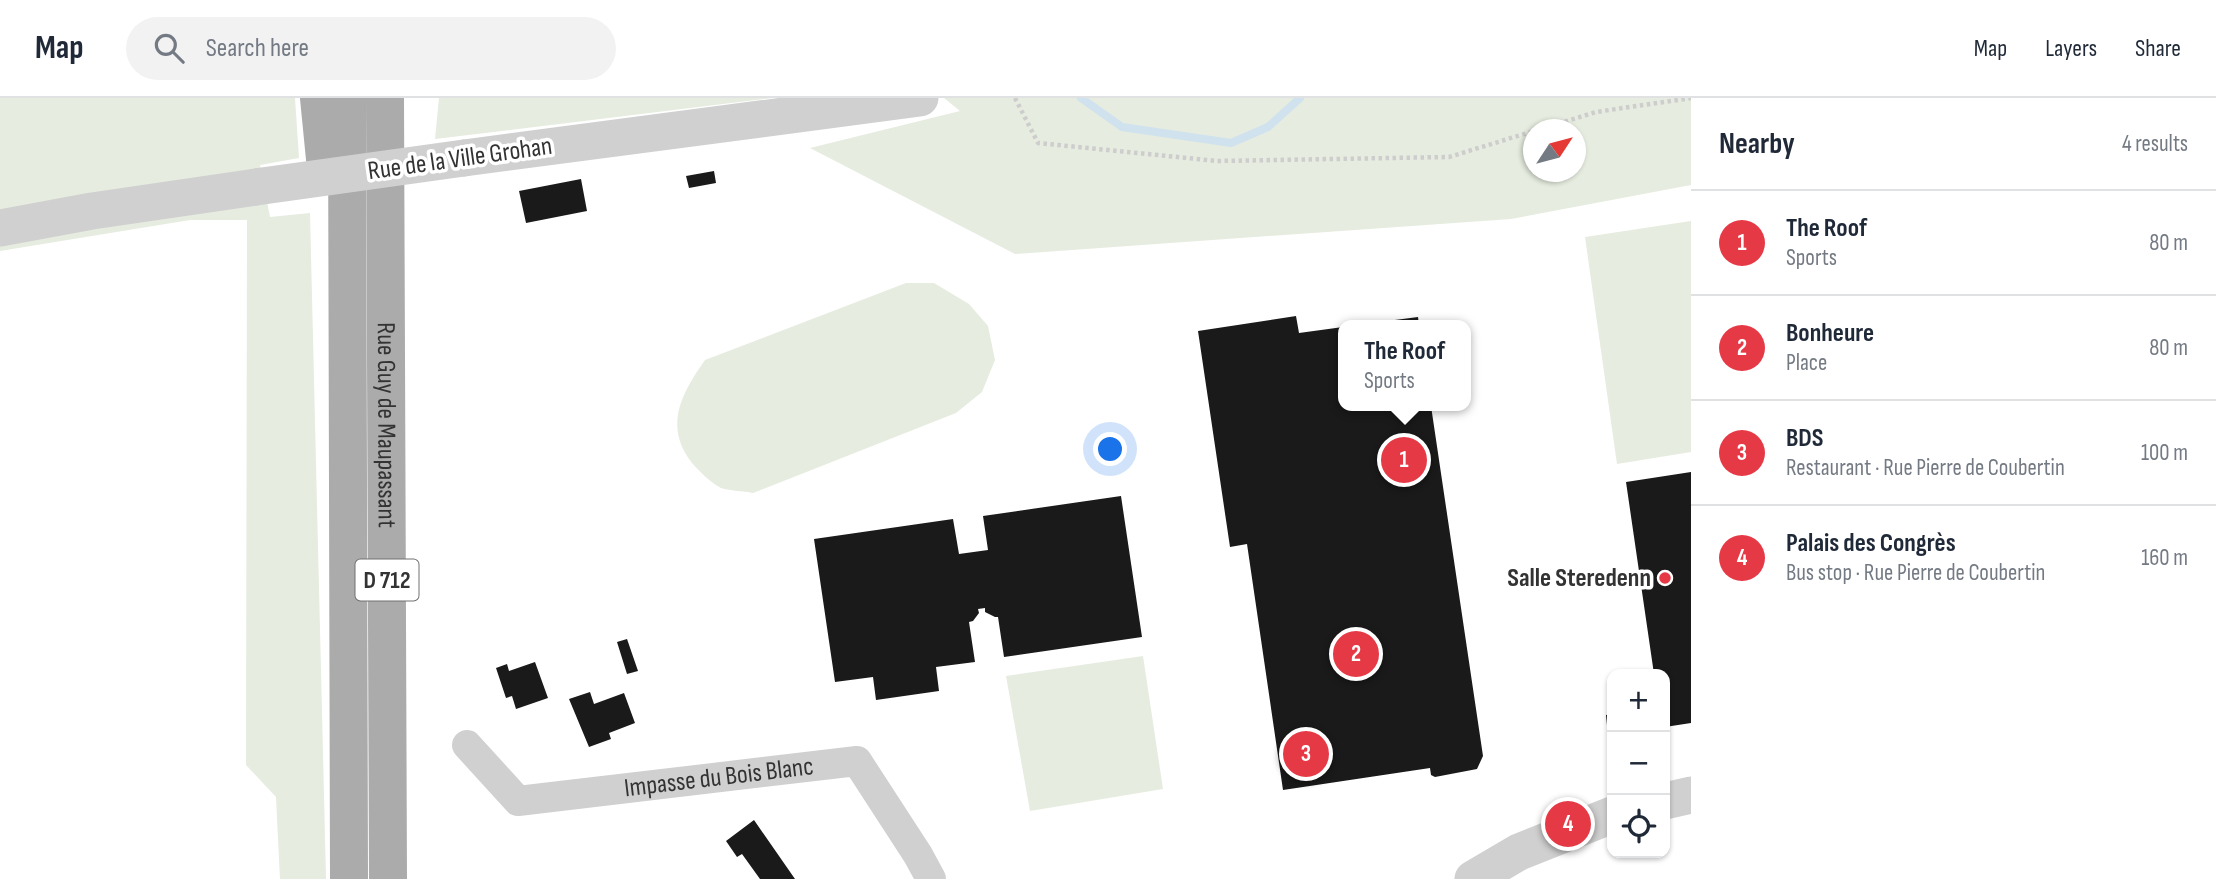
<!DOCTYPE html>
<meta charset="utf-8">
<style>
body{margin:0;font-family:"Sofia Sans Condensed",sans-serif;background:#f2f2f3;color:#1f2937}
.controls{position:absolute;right:21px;bottom:21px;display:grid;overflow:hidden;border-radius:14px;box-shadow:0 2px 5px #0004}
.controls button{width:63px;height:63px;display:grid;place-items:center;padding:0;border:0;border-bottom:2px solid #e0e1e3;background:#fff;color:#1f2937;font:35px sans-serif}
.compass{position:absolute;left:1523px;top:21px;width:63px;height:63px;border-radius:50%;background:#fff;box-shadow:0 2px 5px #0004;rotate:54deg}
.you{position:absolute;left:1111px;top:352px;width:24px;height:24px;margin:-18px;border:5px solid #fff;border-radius:50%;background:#1a73e8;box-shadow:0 0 0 10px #1a73e833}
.badge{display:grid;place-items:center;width:46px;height:46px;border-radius:50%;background:#e63946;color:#fff;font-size:23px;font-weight:700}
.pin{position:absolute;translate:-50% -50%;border:4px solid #fff;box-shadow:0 2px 7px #0006}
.popup{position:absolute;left:1338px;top:222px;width:133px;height:91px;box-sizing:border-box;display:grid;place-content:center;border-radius:14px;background:#fff;filter:drop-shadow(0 2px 5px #0005);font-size:23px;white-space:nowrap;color:#747a83}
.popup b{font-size:26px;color:#1f2937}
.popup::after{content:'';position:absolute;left:50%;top:100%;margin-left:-14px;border:14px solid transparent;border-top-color:#fff}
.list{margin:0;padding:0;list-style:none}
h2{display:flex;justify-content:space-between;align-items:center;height:91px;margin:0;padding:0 28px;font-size:30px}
h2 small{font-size:23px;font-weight:400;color:#747a83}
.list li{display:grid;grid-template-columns:46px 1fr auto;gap:21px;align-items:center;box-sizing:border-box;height:105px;padding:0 28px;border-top:2px solid #e0e1e3}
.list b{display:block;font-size:26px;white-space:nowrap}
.list p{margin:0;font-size:23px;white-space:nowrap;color:#747a83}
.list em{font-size:23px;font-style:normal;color:#747a83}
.icon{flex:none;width:38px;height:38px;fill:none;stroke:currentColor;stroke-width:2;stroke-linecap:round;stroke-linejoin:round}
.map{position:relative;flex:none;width:1691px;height:781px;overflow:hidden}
header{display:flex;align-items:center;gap:42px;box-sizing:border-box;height:98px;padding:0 35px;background:#fff;border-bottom:2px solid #e0e1e3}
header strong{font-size:33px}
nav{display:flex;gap:38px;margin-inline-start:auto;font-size:24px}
.search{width:490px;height:63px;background:#f2f2f3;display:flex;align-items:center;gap:18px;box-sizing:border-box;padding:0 24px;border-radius:38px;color:#747a83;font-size:26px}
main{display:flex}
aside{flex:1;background:#fff}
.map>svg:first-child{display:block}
.green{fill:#e6ecdf;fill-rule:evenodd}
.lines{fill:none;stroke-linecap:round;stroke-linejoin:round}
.stream{stroke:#cfe2ee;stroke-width:8}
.building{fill:#1a1a1a}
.path{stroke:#cdcdcd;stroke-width:4.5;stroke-dasharray:3.5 3.5;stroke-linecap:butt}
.minor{stroke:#d0d0d0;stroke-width:30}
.tertiary{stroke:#d0d0d0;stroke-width:37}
.primary{stroke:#ababab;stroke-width:38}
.tertiary-bridge{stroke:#d0d0d0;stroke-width:37}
.poi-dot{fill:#e63946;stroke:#fff;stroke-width:2.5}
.labels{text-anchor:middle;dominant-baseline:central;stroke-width:7;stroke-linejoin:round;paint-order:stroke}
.shield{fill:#fff;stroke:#707070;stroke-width:2}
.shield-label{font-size:24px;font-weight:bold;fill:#333}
.street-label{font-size:26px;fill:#333;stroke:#fff}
.poi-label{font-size:26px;font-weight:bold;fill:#333;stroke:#fff;text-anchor:end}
</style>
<header>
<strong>Map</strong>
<div class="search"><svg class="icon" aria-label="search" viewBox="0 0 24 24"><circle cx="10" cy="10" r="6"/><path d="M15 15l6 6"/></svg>Search here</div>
<nav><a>Map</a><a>Layers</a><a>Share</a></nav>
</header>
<main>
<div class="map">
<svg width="1691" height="781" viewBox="0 0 1691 781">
<rect width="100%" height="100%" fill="#fff"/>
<g class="green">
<path d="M0,0H295L299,60L260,67L270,119L310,115L326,781H280L276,699L246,667L247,122H190L0,153Z"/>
<path d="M439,0H773L435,41Z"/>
<path d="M944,0H1691V87L1511,121L1015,156L810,50L960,13ZM1534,32H1576V74H1534Z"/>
<path d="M1691,123V354L1617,366L1585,139Z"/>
<path d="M906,185H934L969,206L988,228L995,262L982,294L956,315L753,395C743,393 730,393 721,390C711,385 699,373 692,365C663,328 682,295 705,262Z"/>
<path d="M1143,558L1163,691L1030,713L1006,578Z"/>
</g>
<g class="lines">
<path class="stream" d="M1081,0L1122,29L1231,45L1268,29L1300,0"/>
</g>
<g class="building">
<path d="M714,73L716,85L689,90L686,78Z"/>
<path d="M581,81L587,113L526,125L519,93Z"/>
<path d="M1296,218L1299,235L1343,229V308H1431L1483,658L1477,671L1435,679L1431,677L1430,670L1283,692L1247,446L1230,449L1198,233Z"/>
<path d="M1418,219L1419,227H1364V226Z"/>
<path d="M1691,374V625L1665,629V576H1654L1626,384Z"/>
<path d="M1121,398L1142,539L1004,559L998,519H995L985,514V510L978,511L979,515L973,523L969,524L975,564L936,569L939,593L876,602L873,579L835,584L814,441L953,421L959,456L988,452L983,418Z"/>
<path d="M627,541L638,573L627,576L617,544Z"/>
<path d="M535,564L548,600L516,611L512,598L506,600L496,570L507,566L509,573Z"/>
<path d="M590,594L594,606L624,595L635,625L609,635L611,641L589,649L569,601Z"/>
<path d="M1612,616V636L1608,637L1606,617Z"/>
<path d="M754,722L795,781H760L742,756L737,759L726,743Z"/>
</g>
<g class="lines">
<g class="path">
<path d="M1015,0L1038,45L1217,63L1449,59L1534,33"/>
<path d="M1538,32L1596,14L1691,0"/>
</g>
<path class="minor" id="s1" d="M467,647L518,703L857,663L918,757L931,781"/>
<g class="tertiary">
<path d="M464,60L920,0"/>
<path d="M0,130L92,113L256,89"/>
<path d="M1665,703L1691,697"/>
<path d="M1473,781L1519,754L1612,717"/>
</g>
<g class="primary">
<path d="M319,0L325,61"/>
<path d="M347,0L349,781"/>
<path id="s2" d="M385,0L388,781"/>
</g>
<path class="tertiary-bridge" d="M256,89L464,60"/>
</g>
<circle class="poi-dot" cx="1665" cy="480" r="7"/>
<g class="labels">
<rect class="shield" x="355.5" y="461.5" width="63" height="41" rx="5"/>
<g class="shield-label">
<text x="387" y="482">D 712</text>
</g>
<g class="street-label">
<text transform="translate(460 61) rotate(-8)">Rue de la Ville Grohan</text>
<text stroke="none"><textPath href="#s2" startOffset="327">Rue Guy de Maupassant</textPath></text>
<text stroke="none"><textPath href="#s1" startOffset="278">Impasse du Bois Blanc</textPath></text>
</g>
<g class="poi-label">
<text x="1651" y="480">Salle Steredenn</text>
</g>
</g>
</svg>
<div class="controls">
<button>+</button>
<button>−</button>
<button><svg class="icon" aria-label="locate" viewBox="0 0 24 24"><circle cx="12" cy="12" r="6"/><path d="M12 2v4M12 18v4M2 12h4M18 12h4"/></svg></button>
</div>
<svg class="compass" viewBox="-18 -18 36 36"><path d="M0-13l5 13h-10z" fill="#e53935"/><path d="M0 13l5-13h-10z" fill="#747a83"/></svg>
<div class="you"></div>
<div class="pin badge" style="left:1404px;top:362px">1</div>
<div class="popup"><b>The Roof</b>Sports</div>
<div class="pin badge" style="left:1356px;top:556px">2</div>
<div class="pin badge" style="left:1306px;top:656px">3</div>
<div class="pin badge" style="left:1568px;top:726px">4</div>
</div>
<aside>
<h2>Nearby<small>4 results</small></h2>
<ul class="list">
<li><span class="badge">1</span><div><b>The Roof</b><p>Sports</p></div><em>80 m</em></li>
<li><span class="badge">2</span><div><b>Bonheure</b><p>Place</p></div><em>80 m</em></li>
<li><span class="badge">3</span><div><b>BDS</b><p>Restaurant · Rue Pierre de Coubertin</p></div><em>100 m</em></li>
<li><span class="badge">4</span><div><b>Palais des Congrès</b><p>Bus stop · Rue Pierre de Coubertin</p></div><em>160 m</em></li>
</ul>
</aside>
</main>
